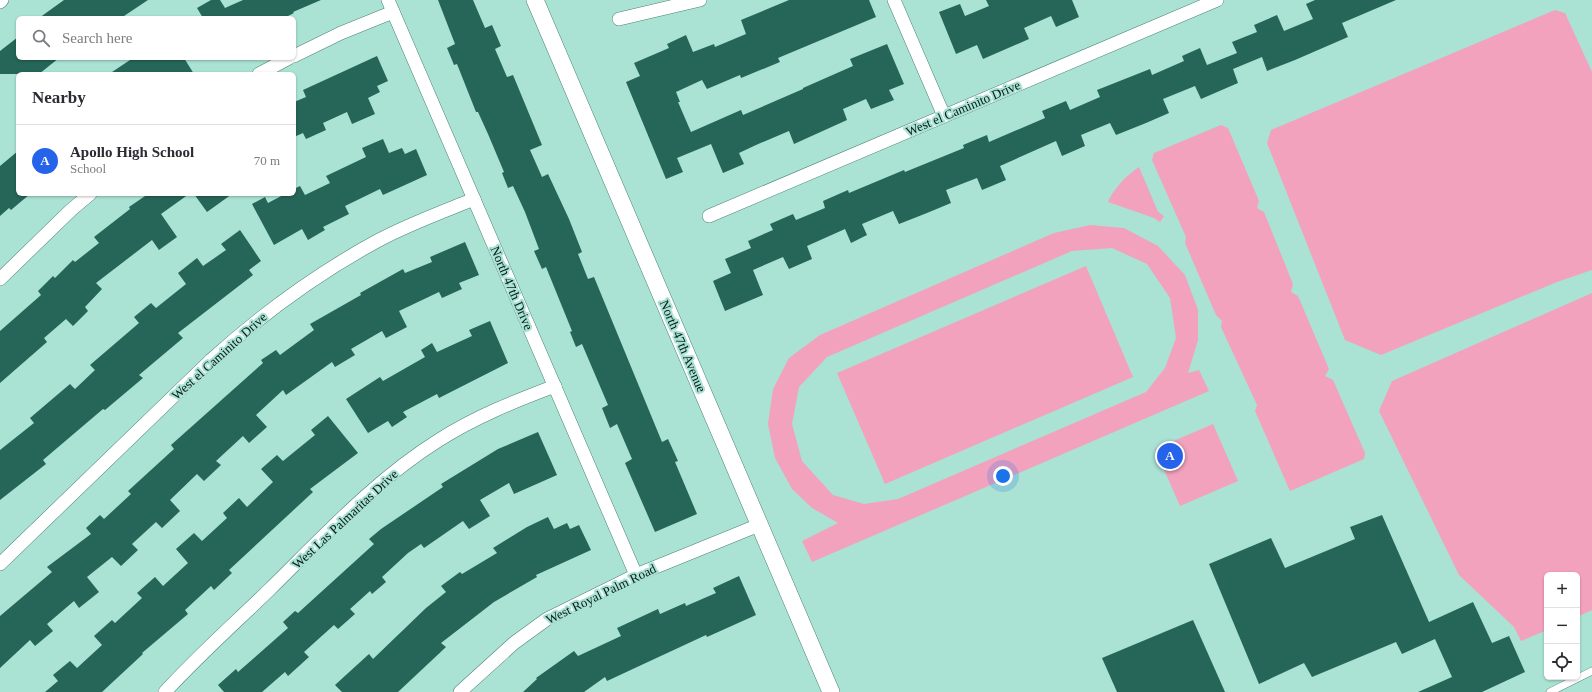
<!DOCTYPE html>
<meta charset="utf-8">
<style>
body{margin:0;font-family:Georgia,serif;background:#f2f2f3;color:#2b2b33}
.controls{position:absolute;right:12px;bottom:12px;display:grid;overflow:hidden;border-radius:6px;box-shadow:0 1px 3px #0004}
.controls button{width:36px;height:36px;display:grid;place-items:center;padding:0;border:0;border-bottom:1px solid #e1e1e2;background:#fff;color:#2b2b33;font:20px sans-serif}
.you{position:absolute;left:1003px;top:476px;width:14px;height:14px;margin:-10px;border:3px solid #fff;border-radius:50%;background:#1a73e8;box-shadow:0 0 0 6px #1a73e833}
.badge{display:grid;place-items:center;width:26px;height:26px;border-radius:50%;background:#2563eb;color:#fff;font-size:13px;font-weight:700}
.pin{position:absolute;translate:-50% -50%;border:2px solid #fff;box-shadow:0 1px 4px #0006}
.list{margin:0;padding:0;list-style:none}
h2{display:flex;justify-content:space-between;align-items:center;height:52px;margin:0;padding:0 16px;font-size:17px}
h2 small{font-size:13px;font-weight:400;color:#7c7c81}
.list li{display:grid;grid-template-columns:26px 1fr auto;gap:12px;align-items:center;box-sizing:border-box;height:72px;padding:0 16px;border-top:1px solid #e1e1e2}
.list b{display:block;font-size:15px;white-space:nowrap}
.list p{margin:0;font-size:13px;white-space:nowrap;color:#7c7c81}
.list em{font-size:13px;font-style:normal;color:#7c7c81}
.icon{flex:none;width:22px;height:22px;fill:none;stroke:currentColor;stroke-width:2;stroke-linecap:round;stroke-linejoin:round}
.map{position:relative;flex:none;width:1592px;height:692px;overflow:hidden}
.search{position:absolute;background:#fff;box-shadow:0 1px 3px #0004;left:16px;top:16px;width:280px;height:44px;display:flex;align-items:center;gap:10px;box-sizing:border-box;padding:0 14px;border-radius:6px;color:#7c7c81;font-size:15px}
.panel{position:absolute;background:#fff;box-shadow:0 1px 3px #0004;left:16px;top:72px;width:280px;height:124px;border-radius:6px}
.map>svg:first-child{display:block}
.green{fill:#f3a2be;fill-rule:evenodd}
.building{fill:#256658}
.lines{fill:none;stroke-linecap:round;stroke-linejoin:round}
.service-casing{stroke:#4d8376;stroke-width:8}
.minor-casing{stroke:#4d8376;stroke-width:14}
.tertiary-casing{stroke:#4d8376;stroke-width:18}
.service{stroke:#fff;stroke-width:7}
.minor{stroke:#fff;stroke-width:13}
.tertiary{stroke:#fff;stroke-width:17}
.labels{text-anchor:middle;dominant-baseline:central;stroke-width:4;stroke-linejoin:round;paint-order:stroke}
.street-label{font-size:13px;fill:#051b16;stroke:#aae2d3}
</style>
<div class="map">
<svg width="1592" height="692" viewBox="0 0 1592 692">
<rect width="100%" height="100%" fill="#aae2d3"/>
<g class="green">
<path d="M1555,10L1565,13L1592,72V270L1557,282L1381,355L1345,340L1267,143L1271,130Z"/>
<path d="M1221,125L1228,128L1259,201L1257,208L1264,212L1293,284L1291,292L1298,296L1329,369L1325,376L1333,380L1365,453L1364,459L1290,491L1255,411L1257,405L1221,327L1222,321L1216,315L1185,243L1186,237L1152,160L1154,153Z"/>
<path d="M1139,167L1158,212L1164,216L1160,222L1154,218L1108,202C1114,188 1126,176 1139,167Z"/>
<path d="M1090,225L1124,228L1158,246L1185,275L1198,310V340L1188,373L1199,370L1209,391L812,562L802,541L838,523L812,508L792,489L775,458L768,424L773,389L789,358L820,335L1054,233ZM1112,248L1147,264L1170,298L1176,338L1165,368L1146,392L898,499L864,504L833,495L802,461L792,424L799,387L827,357L1072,251Z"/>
<path d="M1086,266L1133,377L885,484L837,373Z"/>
<path d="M1592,293V610L1577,617V575H1547V630L1521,641L1514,627L1459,575L1379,411L1392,381Z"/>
<path d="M1213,424L1238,481L1180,506L1155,449Z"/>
</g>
<g class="building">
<path d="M64,0H148L121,18H39Z"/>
<path d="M211,0H220L225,8L243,0H321L293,12L294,13L284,18H203L197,8Z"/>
<path d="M438,0H473L485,28L492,25L501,46L495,49L507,77L513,75L542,145L530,150L542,177L548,174L569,219L582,252L578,254L588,279L594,277L662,442L668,439L678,461L675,462L697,514L655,532L625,463L632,459L617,424L610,428L602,408L608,405L582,344L576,347L570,332L572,331L546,267L542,269L534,251L539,249L525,212L513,186L508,188L502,173L504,172L488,134L478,112H476L457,64L454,65L447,48L455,44Z"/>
<path d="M789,0H869L876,17L778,58L780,62L741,78L740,75L707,89L702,80L676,92L680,102H678L691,132L741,110L743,115L803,89V88L853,66L850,59L887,44L904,84L889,90L894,100L871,109L866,99L843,109L847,120L794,144L789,131L756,145L739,153L744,164L723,173L711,144L677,158L683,172L666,179L626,82L640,76L634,63L669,48L667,44L686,35L693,52L714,44L715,47L746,34L741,20Z"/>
<path d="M986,0H1072L1079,17L1056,27L1051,16L1024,28L1029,39L983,59L977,45L956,54L939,12L960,4L965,16L989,6Z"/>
<path d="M1315,0H1396L1342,23L1348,37L1295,60L1267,71L1262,57L1233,69L1238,83L1201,99L1195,86L1163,99L1169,113L1146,123L1116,135L1110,123L1081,135L1085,146L1062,156L1056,141L1000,166L1006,180L982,190L977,178L946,190L951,203L927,213L899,224L893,211L862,224L867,235L851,243L845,229L807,246L812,259L789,269L783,257L753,270L763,295L725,311L713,281L731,273L725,259L751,248L748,241L773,230L770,224L793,214L796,220L825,208L823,201L848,190L849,193L904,170L905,172L964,148L963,145L987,135L989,142L1045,118L1042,111L1066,101L1070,110L1100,97L1097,90L1150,69L1152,75L1184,61L1182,56L1200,48L1207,65L1237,53L1232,42L1257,32L1254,25L1277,15L1284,31L1313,19L1306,4Z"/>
<path d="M18,37V58H59L39,74H0V51Z"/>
<path d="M377,56L388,81L377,86L380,92L368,98L375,114L352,124L347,112L323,123L326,130L306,139L303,133L294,137V102L306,97L303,90Z"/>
<path d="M133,58H184L194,74H109Z"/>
<path d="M383,139L389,153L402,148L405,154L416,149L427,175L383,195L380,189L345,206L349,214L323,227L325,230L308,240L302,229L274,245L252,204L265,197L268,203L285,194H294V189L300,186L305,195L330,183L326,176L366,157L362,148Z"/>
<path d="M18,151V194H30L11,210L9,208L0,216V166Z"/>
<path d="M148,194H189L161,214L177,237L159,250L152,240L96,283L102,289L85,307L88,311L73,326L66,319L44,338L47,342L0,383V331L41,295L38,291L53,276L55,278L73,260L75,262L99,243L94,237L130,209L129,207Z"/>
<path d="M194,194H232L207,212Z"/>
<path d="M240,230L261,261L249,270L253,275L178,333L183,338L139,375L143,378L105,410L103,409L43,460L46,464L0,500V450L34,423L30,418L70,384L75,389L95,370L90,365L139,323L134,317L151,303L156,308L186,284L178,273L197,258L203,266L226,250L221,244Z"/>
<path d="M465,242L479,275L459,283L462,289L442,298L439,292L399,311L407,327L386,338L382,331L351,349L355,355L335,367L332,362L286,395L283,390L256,415L267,427L249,443L243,436L216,461L221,465L204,481L197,474L170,500L180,511L162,528L156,522L132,544L138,550L121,566L112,557L87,577L99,592L79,608L74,601L47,624L53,631L35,646L30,640L0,668V616L52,572L47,567L91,534L86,528L100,515L104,519L131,494L128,491L174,449L171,445L263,363L261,360L276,350L280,355L314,330L310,324L361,295L360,293L403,269L405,273L432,262L430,257Z"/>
<path d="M490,321L508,363L439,398L437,394L403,412L407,417L392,427L388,421L368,433L346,399L380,377L383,381L425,357L421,350L432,343L437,352L472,336L469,330Z"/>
<path d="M328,416L358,453L310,489L313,492L229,570L232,573L214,590L211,586L185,610L188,614L142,653L143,654L102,692H45L58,681L53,675L70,661L77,668L102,645L94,636L112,620L115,623L142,598L137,593L155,577L163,586L188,563L176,549L194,533L202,541L227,518L223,513L239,498L247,507L273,482L261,469L277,455L283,461L315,435L311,430Z"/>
<path d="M538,432L557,475L514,494L509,483L480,500L490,516L469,529L463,521L424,548L421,544L408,553L382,577L386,582L372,594L370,591L350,609L355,614L338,629L334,625L304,652L309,657L288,676L285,672L262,692H224L218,685L236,669L238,672L288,628L283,622L295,611L298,613L374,544L369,539L381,529L443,487L441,484L498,449Z"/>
<path d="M1382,515L1429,622L1473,602L1492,643L1509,636L1525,672L1482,692H1418L1452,677L1435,639L1402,654L1396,642L1312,677L1304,663L1259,684L1209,564L1271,538L1285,568L1355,539L1350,527Z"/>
<path d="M548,517L554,529L567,523L570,529L579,525L591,550L536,575L537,577L494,602L441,643L446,647L398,692H342L335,685L369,654L373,659L426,608L446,592L441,586L460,572L462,574L497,553L493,548L527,527Z"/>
<path d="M739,576L756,615L707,637L706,635L607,681L605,677L584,692H523L537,679L536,678L574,651L578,656L621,636L617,628L658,609L660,614L685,603L686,606L716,593L713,588Z"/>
<path d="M1193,620L1225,692H1117L1102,658Z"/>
</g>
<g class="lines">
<defs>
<path id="service" d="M1550,692L1592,671"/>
<g id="minor">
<path d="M388,0L636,575"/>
<path d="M894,0L944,116"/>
<path d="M0,2L2,0"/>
<path d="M619,19L700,0"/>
<path d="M294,56L341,33L393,12"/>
<path d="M259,74L289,58"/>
<path d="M709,216L1217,0"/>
<path d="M0,279L71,210L90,194"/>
<path d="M0,564L211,360C262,314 318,273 379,240C409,224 442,212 474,199"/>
<path d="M165,692C198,656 234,624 269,590C323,537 375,480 439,440C475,417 515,401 555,386"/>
<path d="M460,692L514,643L547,619L636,575L759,525"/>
</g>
<path id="tertiary" d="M535,0L831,692"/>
</defs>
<use href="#service" class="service-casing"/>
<use href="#minor" class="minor-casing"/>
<use href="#tertiary" class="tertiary-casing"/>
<use href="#service" class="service"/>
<use href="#minor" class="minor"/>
<use href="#tertiary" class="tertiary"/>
</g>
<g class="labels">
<g class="street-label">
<text transform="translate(963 108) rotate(-23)">West el Caminito Drive</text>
<text transform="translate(512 288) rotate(67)">North 47th Drive</text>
<text transform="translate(683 346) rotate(67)">North 47th Avenue</text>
<text transform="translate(219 356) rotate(-42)">West el Caminito Drive</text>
<text transform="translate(345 519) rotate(-43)">West Las Palmaritas Drive</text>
<text transform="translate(601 594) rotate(-26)">West Royal Palm Road</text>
</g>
</g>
</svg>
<div class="controls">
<button>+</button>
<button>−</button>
<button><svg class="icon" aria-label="locate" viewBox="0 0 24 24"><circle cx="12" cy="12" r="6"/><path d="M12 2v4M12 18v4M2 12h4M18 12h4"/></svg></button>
</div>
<div class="you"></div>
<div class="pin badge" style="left:1170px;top:456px">A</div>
<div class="search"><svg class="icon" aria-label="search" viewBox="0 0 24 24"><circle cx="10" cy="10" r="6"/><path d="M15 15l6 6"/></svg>Search here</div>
<section class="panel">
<h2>Nearby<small></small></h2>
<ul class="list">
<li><span class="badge">A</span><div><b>Apollo High School</b><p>School</p></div><em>70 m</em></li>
</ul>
</section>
</div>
